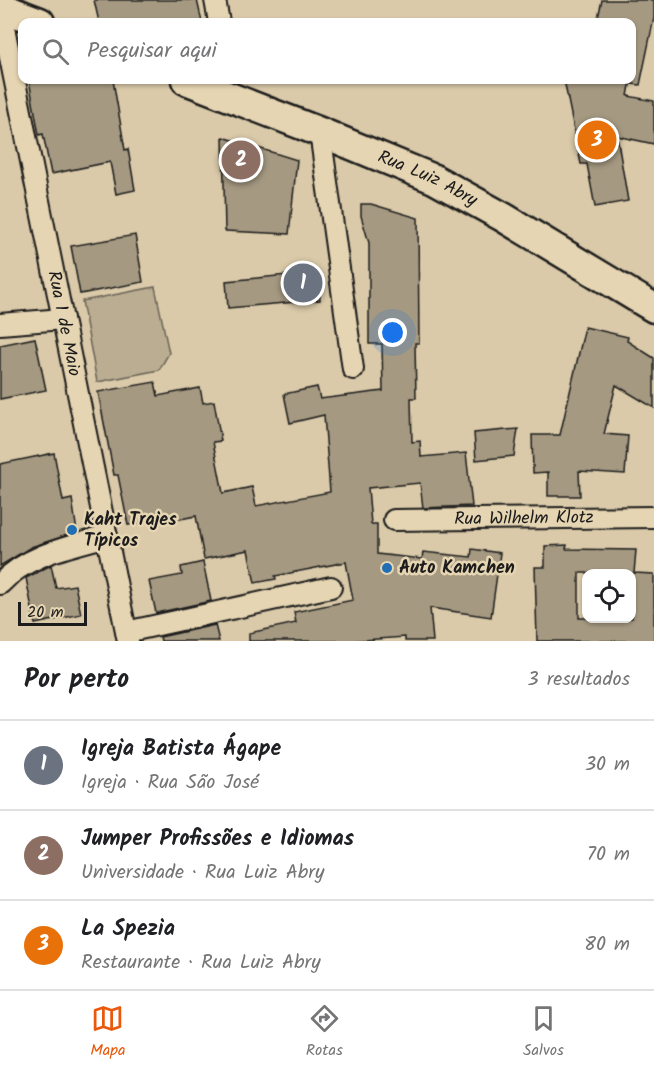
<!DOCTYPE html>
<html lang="pt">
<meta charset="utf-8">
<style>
body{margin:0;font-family:Kalam,sans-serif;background:#f2f2f2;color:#202124}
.controls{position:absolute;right:18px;bottom:18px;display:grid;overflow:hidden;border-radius:12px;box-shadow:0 2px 4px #0004}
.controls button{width:54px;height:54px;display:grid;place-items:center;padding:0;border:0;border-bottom:2px solid #e0e0e0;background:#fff;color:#202124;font:30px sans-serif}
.scale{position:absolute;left:18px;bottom:15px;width:69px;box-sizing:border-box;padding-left:6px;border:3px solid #1c1c1c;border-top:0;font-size:16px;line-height:21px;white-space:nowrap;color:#1c1c1c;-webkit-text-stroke:4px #e6d5b2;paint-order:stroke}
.you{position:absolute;left:393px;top:333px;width:21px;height:21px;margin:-15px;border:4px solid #fff;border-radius:50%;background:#1a73e8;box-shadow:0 0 0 9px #1a73e833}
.badge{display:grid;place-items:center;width:39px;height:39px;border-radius:50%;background:#ea580c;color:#fff;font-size:20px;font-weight:700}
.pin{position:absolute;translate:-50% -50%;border:3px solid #fff;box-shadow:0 2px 6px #0006}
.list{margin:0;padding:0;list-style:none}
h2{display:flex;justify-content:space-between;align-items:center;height:78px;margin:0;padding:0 24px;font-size:26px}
h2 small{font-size:20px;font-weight:400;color:#757577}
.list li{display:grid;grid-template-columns:39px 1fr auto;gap:18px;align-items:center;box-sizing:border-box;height:90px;padding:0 24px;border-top:2px solid #e0e0e0}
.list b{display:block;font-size:22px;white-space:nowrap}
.list p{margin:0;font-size:20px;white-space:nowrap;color:#757577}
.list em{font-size:20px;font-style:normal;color:#757577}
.icon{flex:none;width:33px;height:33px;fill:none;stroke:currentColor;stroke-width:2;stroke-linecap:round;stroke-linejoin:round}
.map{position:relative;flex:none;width:654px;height:641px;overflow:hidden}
.search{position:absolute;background:#fff;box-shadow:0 2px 4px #0004;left:18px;right:18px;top:18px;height:66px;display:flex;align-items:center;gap:15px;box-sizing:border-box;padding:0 21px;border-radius:12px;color:#757577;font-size:22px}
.sheet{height:348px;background:#fff}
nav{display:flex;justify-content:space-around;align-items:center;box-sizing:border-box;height:84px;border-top:2px solid #e0e0e0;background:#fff;font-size:16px;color:#757577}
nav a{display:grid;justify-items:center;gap:3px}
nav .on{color:#ea580c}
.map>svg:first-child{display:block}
.green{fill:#baad92;stroke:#6b6457;stroke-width:1.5}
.building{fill:#a59981;stroke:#1c1c1c;stroke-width:1.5;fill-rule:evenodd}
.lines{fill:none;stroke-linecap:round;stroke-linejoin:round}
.street-casing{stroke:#1c1c1c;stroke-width:24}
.secondary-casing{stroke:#1c1c1c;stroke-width:33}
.street{stroke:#e6d5b2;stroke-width:20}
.secondary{stroke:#e6d5b2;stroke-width:28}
.poi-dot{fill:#1f6fb2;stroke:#e6d5b2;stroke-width:2}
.labels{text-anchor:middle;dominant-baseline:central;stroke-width:5;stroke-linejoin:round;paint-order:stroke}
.street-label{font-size:18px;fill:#1c1c1c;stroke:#e6d5b2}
.poi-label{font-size:18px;font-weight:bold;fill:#1c1c1c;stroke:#e6d5b2;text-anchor:start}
</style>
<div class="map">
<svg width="654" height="641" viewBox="0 0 654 641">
<rect width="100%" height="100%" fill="#dacaa9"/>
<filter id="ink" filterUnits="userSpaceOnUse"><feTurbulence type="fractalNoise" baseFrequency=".0167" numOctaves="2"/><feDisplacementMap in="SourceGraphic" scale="12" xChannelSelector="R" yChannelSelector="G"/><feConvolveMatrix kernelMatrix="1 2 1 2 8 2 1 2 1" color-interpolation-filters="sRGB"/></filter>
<g filter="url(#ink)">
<path class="green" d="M155,287L169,353L159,370L97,382L82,301Z"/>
<g class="building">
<path d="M94,0H197L202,22H99Z"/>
<path d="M602,0H654V18L640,85L632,84V22H597Z"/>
<path d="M29,80H113L125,150L128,149L135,190L116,194L110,162L51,174L43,134L39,135Z"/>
<path d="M564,80H631L628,96L654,101V144L617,136L628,201L595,207L587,164H581Z"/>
<path d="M223,137L297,160L289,234L225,231Z"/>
<path d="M361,204H371L418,218L419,343H415L416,398H411L412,442L420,441L421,457L466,453L472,506L423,508L420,483L368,488L371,524H377V554L422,559L423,552L471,557L472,549L500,553L491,617L430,608L433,641H405V637L349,641H249V633L296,623L294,612L353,600L346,562L275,576L276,579L255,583L248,550L204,559L196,516L155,524L154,520L128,525L118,475H114L98,392L155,382L158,396L200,388L203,403L214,401L221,441L213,442L223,493L252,487L256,506L330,492L324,415L290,423L284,394L317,387L320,399L383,391L382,344H369V243L361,216Z"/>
<path d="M135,235L143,282L80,294L71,246Z"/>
<path d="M318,272L320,300L228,308L226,281Z"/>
<path d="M585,327L628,337L627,341L654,358V408L616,385L604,434L628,436L625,474L579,471L580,496H548V472L533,473L532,435H560Z"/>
<path d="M35,338L46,390L0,399V345Z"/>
<path d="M518,429L514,456L476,460L474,433Z"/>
<path d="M54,453L63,501L72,499L77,532L31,547L0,566V464Z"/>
<path d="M567,545L566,549L636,550L634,573L654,574V641H537L535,567H545V546ZM579,573H632V618H579Z"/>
<path d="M203,562L211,601L156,613L149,581L182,575L181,567Z"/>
<path d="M51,565L56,588L75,585L81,614L35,624L26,578Z"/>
<path d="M215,625L219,641H161L160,637Z"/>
</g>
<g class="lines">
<defs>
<g id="street">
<path d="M215,0L219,22"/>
<path id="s1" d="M0,8L128,641"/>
<path d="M320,132L353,369"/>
<path d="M0,324L63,319"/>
<path id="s2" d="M394,520L654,517"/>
<path d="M0,584C28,554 69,547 107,536"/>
<path d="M126,632L331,587"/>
</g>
<g id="secondary">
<path d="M0,7L40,22"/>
<path id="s3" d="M186,80L320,132L434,179L503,217L654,308"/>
</g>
</defs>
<use href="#street" class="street-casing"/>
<use href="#secondary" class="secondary-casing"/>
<use href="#street" class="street"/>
<use href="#secondary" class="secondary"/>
</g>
</g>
<g class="poi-dot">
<circle cx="72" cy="530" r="6"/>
<circle cx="387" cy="568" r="6"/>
</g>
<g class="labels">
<g class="street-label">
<text stroke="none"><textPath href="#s3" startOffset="261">Rua Luiz Abry</textPath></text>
<text stroke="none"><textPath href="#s1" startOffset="322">Rua 1 de Maio</textPath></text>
<text stroke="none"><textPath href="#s2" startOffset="130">Rua Wilhelm Klotz</textPath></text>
</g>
<g class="poi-label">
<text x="84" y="520">Kaht Trajes<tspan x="84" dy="21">Típicos</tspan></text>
<text x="399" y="568">Auto Kamchen</text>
</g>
</g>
</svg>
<div class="controls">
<button><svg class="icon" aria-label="locate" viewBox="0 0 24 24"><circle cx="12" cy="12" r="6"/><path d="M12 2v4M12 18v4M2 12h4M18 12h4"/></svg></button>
</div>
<div class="scale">20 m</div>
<div class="you"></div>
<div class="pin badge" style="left:303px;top:283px;background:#6b7280">1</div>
<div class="pin badge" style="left:241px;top:160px;background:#8d6e63">2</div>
<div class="pin badge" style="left:597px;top:140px;background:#e8710a">3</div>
<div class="search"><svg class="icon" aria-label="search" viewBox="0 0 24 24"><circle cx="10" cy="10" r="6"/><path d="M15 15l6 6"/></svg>Pesquisar aqui</div>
</div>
<section class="sheet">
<h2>Por perto<small>3 resultados</small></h2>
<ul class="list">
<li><span class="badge" style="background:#6b7280">1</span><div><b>Igreja Batista Ágape</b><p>Igreja · Rua São José</p></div><em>30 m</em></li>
<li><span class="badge" style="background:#8d6e63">2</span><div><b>Jumper Profissões e Idiomas</b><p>Universidade · Rua Luiz Abry</p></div><em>70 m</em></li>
<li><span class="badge" style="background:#e8710a">3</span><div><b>La Spezia</b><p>Restaurante · Rua Luiz Abry</p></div><em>80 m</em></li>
</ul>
</section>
<nav>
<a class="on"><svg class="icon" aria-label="map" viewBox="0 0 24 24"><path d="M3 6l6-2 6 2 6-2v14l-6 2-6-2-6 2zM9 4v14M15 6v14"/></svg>Mapa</a>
<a><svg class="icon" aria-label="directions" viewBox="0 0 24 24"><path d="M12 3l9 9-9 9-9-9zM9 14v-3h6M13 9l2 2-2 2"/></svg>Rotas</a>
<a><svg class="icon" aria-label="saved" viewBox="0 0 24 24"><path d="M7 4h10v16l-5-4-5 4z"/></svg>Salvos</a>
</nav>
